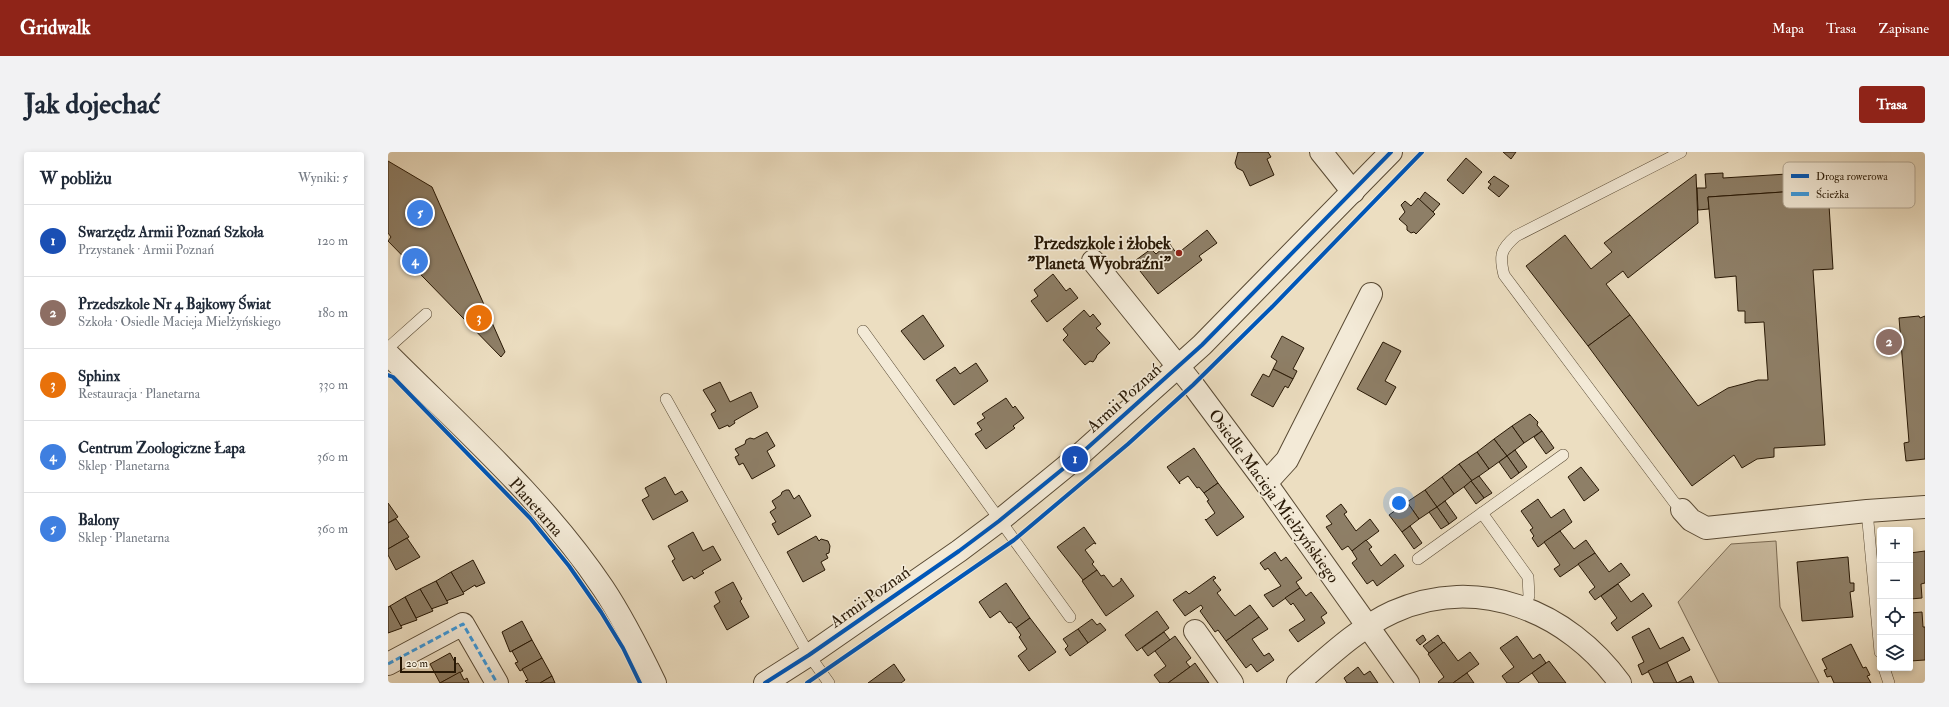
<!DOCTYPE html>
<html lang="pl">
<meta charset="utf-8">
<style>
body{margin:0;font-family:"IM FELL Double Pica",serif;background:#f2f2f3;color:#1f2937}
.controls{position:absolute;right:12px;bottom:12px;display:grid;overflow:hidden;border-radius:4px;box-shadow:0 2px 6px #0003}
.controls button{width:36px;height:36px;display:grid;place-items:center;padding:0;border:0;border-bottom:1px solid #e0e1e3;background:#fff;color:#1f2937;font:20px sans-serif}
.scale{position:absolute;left:12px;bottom:10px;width:56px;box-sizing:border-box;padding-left:4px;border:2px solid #281805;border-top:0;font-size:11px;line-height:14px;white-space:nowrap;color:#281805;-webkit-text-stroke:3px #f3ead7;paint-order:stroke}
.you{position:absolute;left:1011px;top:351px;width:14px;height:14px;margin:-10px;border:3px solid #fff;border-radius:50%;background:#1a73e8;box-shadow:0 0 0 6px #1a73e833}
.badge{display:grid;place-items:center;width:26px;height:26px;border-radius:50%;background:#8f2418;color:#fff;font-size:13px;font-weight:700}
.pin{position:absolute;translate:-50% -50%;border:2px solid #fff;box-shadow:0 1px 4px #0006}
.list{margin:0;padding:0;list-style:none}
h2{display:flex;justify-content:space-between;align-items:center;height:52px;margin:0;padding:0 16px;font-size:17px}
h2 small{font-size:13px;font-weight:400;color:#747a83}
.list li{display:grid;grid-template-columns:26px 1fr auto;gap:12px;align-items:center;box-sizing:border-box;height:72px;padding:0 16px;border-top:1px solid #e0e1e3}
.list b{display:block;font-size:15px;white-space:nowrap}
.list p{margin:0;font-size:13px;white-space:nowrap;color:#747a83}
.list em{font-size:13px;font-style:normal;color:#747a83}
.icon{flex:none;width:22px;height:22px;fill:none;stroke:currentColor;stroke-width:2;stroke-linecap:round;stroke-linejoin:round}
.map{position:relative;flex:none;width:1537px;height:531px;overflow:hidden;border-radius:4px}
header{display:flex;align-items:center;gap:24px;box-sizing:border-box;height:56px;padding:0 20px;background:#8f2418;color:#fff}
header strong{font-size:19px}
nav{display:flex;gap:22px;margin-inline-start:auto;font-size:14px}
.intro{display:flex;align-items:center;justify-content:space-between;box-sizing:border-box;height:96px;padding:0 24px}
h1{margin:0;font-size:28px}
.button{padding:10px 18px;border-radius:4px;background:#8f2418;color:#fff;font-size:14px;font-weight:700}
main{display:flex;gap:24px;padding:0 24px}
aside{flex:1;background:#fff;border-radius:4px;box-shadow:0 2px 6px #0003}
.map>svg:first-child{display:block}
.green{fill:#cbbca1;stroke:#7a6a53}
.building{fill:#8e7f67;stroke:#281805}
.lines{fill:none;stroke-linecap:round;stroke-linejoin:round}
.service-casing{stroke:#594a34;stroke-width:12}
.minor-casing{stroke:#594a34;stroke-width:24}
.tertiary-casing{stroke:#594a34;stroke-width:24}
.service{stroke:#f3ead7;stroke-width:11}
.minor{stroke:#f3ead7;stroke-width:22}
.tertiary{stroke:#f3ead7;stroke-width:22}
.quiet{stroke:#3d9add;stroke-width:3;stroke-dasharray:6 3;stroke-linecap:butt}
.cycleway-casing{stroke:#f3ead7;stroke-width:6}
.cycleway{stroke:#0057b8;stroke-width:4}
.poi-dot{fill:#8f2418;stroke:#f3ead7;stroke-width:1.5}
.labels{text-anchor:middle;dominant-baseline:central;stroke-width:3.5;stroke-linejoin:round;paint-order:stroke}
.poi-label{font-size:17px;font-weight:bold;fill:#281805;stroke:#f3ead7;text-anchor:end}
.street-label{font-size:17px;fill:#281805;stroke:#f3ead7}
.key{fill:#f3ead7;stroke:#b6ab98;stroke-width:1}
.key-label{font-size:11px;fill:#281805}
</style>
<header>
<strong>Gridwalk</strong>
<nav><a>Mapa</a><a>Trasa</a><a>Zapisane</a></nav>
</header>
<div class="intro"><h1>Jak dojechać</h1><a class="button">Trasa</a></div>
<main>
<aside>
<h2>W pobliżu<small>Wyniki: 5</small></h2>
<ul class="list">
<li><span class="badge" style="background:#1a4fb4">1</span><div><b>Swarzędz Armii Poznań Szkoła</b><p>Przystanek · Armii Poznań</p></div><em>120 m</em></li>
<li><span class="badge" style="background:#8d6e63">2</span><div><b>Przedszkole Nr 4 Bajkowy Świat</b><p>Szkoła · Osiedle Macieja Mielżyńskiego</p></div><em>180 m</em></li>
<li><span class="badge" style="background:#e8710a">3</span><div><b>Sphinx</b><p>Restauracja · Planetarna</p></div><em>330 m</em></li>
<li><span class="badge" style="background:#3f7fe0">4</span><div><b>Centrum Zoologiczne Łapa</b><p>Sklep · Planetarna</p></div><em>360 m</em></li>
<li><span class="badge" style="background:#3f7fe0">5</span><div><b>Balony</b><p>Sklep · Planetarna</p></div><em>360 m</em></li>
</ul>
</aside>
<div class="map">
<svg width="1537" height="531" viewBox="0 0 1537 531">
<rect width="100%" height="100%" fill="#ecdec1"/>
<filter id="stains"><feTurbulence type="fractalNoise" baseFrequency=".005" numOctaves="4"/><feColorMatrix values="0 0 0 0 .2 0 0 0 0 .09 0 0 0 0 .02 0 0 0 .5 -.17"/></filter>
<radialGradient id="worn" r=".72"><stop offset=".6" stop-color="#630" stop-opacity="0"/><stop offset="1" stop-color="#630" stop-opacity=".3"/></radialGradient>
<path class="green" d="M1388,389L1392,455L1431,531H1331L1290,450L1343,392Z"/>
<g class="building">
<path d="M850,0H880L883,5L879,7L886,23L862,34L855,19L849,16L847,11Z"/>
<path d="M1115,0H1128L1123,7Z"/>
<path d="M1078,6L1094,20L1075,42L1059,28Z"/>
<path d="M0,9L44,35L117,200L113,205L0,89L3,85L0,81Z"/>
<path d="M1439,12L1440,37L1320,45L1321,57L1310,58L1309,36H1318L1317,22L1335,21V26L1431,20V13Z"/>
<path d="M1308,22L1310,71L1240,126L1235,119L1218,132L1242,163L1200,194L1138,114L1177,83L1203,117L1224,100L1216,91Z"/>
<path d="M1106,24L1121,34L1111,45L1100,36L1103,32L1100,30Z"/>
<path d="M1440,37L1445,117L1425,118L1437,293L1386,296V305L1369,307L1354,316L1346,303L1304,334L1200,194L1242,163L1310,254L1340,236L1370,228H1380L1376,170L1357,171V159H1350L1348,124L1327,126L1320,45Z"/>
<path d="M1037,40L1052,52L1045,60L1031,48Z"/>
<path d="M1030,46L1047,62L1028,82L1026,80L1023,81L1019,78V74L1011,67L1017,60L1013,53L1017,49L1023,54Z"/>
<path d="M819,78L829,91L811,104L814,108L770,142L752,119L755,117L748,108L763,97L768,102L781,91L789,102Z"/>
<path d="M665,122L678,139L682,136L690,146L659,170L643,149L650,144L646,138Z"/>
<path d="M696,158L702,165L705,162L713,172L708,176L722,191L709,203L708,206L705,210L702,209L697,213L675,188L680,183L675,177Z"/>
<path d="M535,163L556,194L536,208L513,179Z"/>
<path d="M1531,164L1532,166L1537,164V307L1518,309L1516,291L1521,290L1511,166Z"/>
<path d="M894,184L916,196L905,217L909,219L905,227L885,217L889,209L883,205Z"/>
<path d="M995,190L1013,199L997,229L1008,235L998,253L969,237Z"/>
<path d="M588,211L600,229L566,253L548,228L567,215L572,222Z"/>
<path d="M885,217L905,227L900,236L897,234L885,255L863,243L875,222L881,225Z"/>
<path d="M332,230L342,250L363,240L370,255L346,269L347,271L341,275L340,273L331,277L323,262L328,259L315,238Z"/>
<path d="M618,246L625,256L627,254L636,266L625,274L627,276L598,297L587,282L594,278L589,271L597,266L594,262Z"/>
<path d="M1142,262L1150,270L1149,273L1154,279L1136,291L1124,274Z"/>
<path d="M1124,274L1136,291L1119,304L1106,287Z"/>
<path d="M1154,279L1166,296L1158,302L1146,285Z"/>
<path d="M379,280L387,294L379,299L387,314L364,327L355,311L351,313L347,305L351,303L347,297L357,292L358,288L362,286L366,287Z"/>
<path d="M1106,287L1119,304L1101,317L1089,300Z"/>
<path d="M806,296L830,331L816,341L811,335L809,336L800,324L791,330L792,332L779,315Z"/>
<path d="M1127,298L1139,315L1131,321L1119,304Z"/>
<path d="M1089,300L1101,317L1084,329L1071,312Z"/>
<path d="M1119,304L1131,321L1123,327L1111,310Z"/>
<path d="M1071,312L1084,329L1066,342L1054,325Z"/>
<path d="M1193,315L1211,338L1196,349L1180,325Z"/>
<path d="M1091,324L1104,341L1096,346L1083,329Z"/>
<path d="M277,325L287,343L294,339L300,349L265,368L254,348L261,344L257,336Z"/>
<path d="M1054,325L1066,342L1049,355L1037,338Z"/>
<path d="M1083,329L1096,346L1088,352L1076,335Z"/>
<path d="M830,331L856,365L829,384L817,367L818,368L827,361L819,349L821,348L816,341Z"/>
<path d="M398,338H401L406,347L411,343L423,364L390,383L384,372L388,370L382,360L388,356L384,349L393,343L394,340Z"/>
<path d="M1037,338L1049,355L1031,367L1019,350Z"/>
<path d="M1150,347L1163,366L1176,357L1184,370L1150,395L1144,386L1146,384L1142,378L1145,376L1133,359Z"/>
<path d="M1057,349L1069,366L1061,372L1049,355Z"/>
<path d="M1019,350L1031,367L1014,380L1001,363Z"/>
<path d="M0,351L10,365L0,371Z"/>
<path d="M953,352L959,360L956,362L968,379L982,367L991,379L964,399L960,394L954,398L938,375L944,372L938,364Z"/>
<path d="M1049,355L1061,372L1053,377L1041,360Z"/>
<path d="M8,367L21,385L0,397V371Z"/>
<path d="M1022,374L1034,391L1026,397L1014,380Z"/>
<path d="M696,375L708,392L706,391L697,398L706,410L704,412L709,418L695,428L669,395Z"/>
<path d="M1172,379L1186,397L1198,388L1207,401L1172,425L1166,417L1172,413L1156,390Z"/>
<path d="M305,380L315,399L325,394L333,408L314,419L316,421L306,427L304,424L295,429L284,409L287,407L280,394Z"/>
<path d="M428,384L431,389L433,387L440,389L442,394L441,401L438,402L440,406L433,410L437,418L415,430L399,400Z"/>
<path d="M19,386L32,405L8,418L0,403V397Z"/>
<path d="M978,388L984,395L981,397L993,414L1007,402L1016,414L989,434L985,428L979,432L964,411L969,407L964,399Z"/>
<path d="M1537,399V431L1533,432L1534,446L1522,447V401Z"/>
<path d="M887,400L893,409L898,405L914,426L908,430L912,436L885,455L876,443L893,434L880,416L877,418L872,411Z"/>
<path d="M1207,401L1221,420L1233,411L1242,423L1207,448L1201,440L1207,435L1190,412Z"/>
<path d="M1460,405L1462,431H1466V439L1462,440L1465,465L1414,469L1409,410Z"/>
<path d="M85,408L97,431L88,435L87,433L74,441L63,420Z"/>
<path d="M709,418L713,424L716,423L725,435L733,429V426L746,444L718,464L694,429Z"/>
<path d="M63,420L76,442L58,449L48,429Z"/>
<path d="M826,424L828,426L825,428L833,438L829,441L847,464L862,453L871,465L838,489L830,478L827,480L812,459L815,456L813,453L797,464L785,448L798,439L801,442Z"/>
<path d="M48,429L60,451L43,457L32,437Z"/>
<path d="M345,430L354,447L352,449L361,465L339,478L326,454L332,450L327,440Z"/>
<path d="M618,431L642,466L628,476L623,470L621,471L612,459L602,466L591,450Z"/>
<path d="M1230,432L1243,450L1255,441L1264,454L1229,479L1223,471L1229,466L1213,444Z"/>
<path d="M912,436L918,444L923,440L939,461L933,465L937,471L910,490L901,478L917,468L905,451L903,453L897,446Z"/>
<path d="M32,437L45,459L28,466L17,445Z"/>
<path d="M17,445L29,468L12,474L2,454Z"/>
<path d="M2,454L14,476L0,481V455Z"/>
<path d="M769,459L781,476L749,499L737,483Z"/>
<path d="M1534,460L1535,475H1537V508L1522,509V461Z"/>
<path d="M871,465L880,477L864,487L876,504L881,501L886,508L869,520L863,512L858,516L838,489Z"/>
<path d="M642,466L668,500L641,519L630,504L639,497L631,485L633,483L628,476Z"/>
<path d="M704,467L709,473L712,471L718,478L700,491L690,477Z"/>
<path d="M134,469L144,488L122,500L114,480Z"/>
<path d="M1261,476L1272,497L1295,485L1302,498L1254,523L1250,513L1256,510L1244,485Z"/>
<path d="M690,477L700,491L682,504L677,497L680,494L675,487Z"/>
<path d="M776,480L782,488L760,504L754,496Z"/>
<path d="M1035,483L1038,488L1032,493L1028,488Z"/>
<path d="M1050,483L1055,491L1041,501L1035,494Z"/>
<path d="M787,484L803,506L798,510L802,515L780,531H772L766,523L778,514L767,499Z"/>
<path d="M1129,484L1145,507L1152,502L1158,511L1130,531H1119L1114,524L1126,515L1112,496Z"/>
<path d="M144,488L154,506L132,519L127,511L130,510L124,499Z"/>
<path d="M1056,490L1070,509L1082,500L1091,512L1065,531H1051L1050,530L1056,525L1040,502Z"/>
<path d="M1463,492L1475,516L1478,515L1482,523L1479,524L1483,531H1446L1443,524L1439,525L1436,518L1439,517L1434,507Z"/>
<path d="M62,501L68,512L70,511L75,519L52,531L42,512Z"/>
<path d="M154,506L164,524L152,531H139L137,529L140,528L134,517Z"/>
<path d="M1161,509L1178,531H1151L1144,521Z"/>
<path d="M1279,510L1289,531L1303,524L1306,531H1266L1260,519Z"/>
<path d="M807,511L821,531H780L802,515Z"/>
<path d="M506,512L517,528L513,531H480Z"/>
<path d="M970,515L976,523L982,519L990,531H959L956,526Z"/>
<path d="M72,520L76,528L79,526L81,531H52Z"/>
<path d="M1079,521L1086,531H1065Z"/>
<path d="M164,524L167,531H152Z"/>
</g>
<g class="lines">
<defs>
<g id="service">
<path d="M1293,0L1128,84C1113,97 1111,103 1116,123L1286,350L1294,358"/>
<path d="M475,179L682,465"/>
<path d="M0,196L38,162"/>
<path d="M278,247L421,503L441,531"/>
<path d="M1479,359L1492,500"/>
<path d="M1094,361L1140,425L1141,444L1136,456"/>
<path d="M1030,407L1175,303"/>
<path d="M1496,516L1501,531"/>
</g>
<g id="minor">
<path d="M933,0L965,40"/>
<path d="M705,109L805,233L878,331L1020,531"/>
<path d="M878,331L899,308L983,142"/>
<path d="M1294,358L1303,368L1318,376L1479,359L1537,355"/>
<path d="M807,479L844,531"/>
<path d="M0,512L75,472L109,531"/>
<path d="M377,531L421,503L571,399L611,369L687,307L814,193L1003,0"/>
<path d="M910,531C939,506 970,476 1005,460C1090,422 1180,459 1232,531"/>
</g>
<path id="tertiary" d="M0,202C74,276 156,348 215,436C235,466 251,498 267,531"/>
</defs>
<use href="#service" class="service-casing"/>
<use href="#minor" class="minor-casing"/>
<use href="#tertiary" class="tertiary-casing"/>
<use href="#service" class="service"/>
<use href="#minor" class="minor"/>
<use href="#tertiary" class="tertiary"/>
<path class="quiet" d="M0,512L75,472L109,531"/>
<defs>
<g id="cycleway">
<path d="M0,223L5,225L142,366L181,414L213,460L235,496L252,531"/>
<path d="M377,531L421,503L571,399L611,369L687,307L814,193L1003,0"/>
<path d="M419,531L626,388L740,292L805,233L883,156L1034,0"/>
</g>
</defs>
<use href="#cycleway" class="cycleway-casing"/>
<use href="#cycleway" class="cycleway"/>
</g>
<circle class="poi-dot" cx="791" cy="101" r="4"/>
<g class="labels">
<g class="poi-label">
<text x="783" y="91">Przedszkole i żłobek<tspan x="783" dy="20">"Planeta Wyobraźni"</tspan></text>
</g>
<g class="street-label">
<text transform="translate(736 246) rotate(-42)">Armii Poznań</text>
<text transform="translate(886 344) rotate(54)">Osiedle Macieja Mielżyńskiego</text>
<text transform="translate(148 355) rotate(48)">Planetarna</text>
<text transform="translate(482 445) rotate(-35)">Armii Poznań</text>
</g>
</g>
<rect x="1395" y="10" width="132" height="46" rx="6" class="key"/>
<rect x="1403" y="22" width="18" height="4" fill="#0057b8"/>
<rect x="1403" y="40" width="18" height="4" fill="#3d9add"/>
<g class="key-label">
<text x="1428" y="28">Droga rowerowa</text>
<text x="1428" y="46">Ścieżka</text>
</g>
<rect width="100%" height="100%" filter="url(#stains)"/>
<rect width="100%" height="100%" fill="url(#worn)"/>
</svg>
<div class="controls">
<button>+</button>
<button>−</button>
<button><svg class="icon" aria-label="locate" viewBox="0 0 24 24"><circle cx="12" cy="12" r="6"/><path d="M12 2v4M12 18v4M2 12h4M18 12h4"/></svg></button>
<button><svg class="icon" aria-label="layers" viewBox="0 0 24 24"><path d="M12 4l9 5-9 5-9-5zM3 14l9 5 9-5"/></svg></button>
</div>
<div class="scale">20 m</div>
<div class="you"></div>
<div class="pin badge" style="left:687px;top:307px;background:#1a4fb4">1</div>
<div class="pin badge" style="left:1501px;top:190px;background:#8d6e63">2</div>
<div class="pin badge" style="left:91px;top:166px;background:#e8710a">3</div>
<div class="pin badge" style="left:27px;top:109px;background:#3f7fe0">4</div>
<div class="pin badge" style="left:32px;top:61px;background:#3f7fe0">5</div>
</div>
</main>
